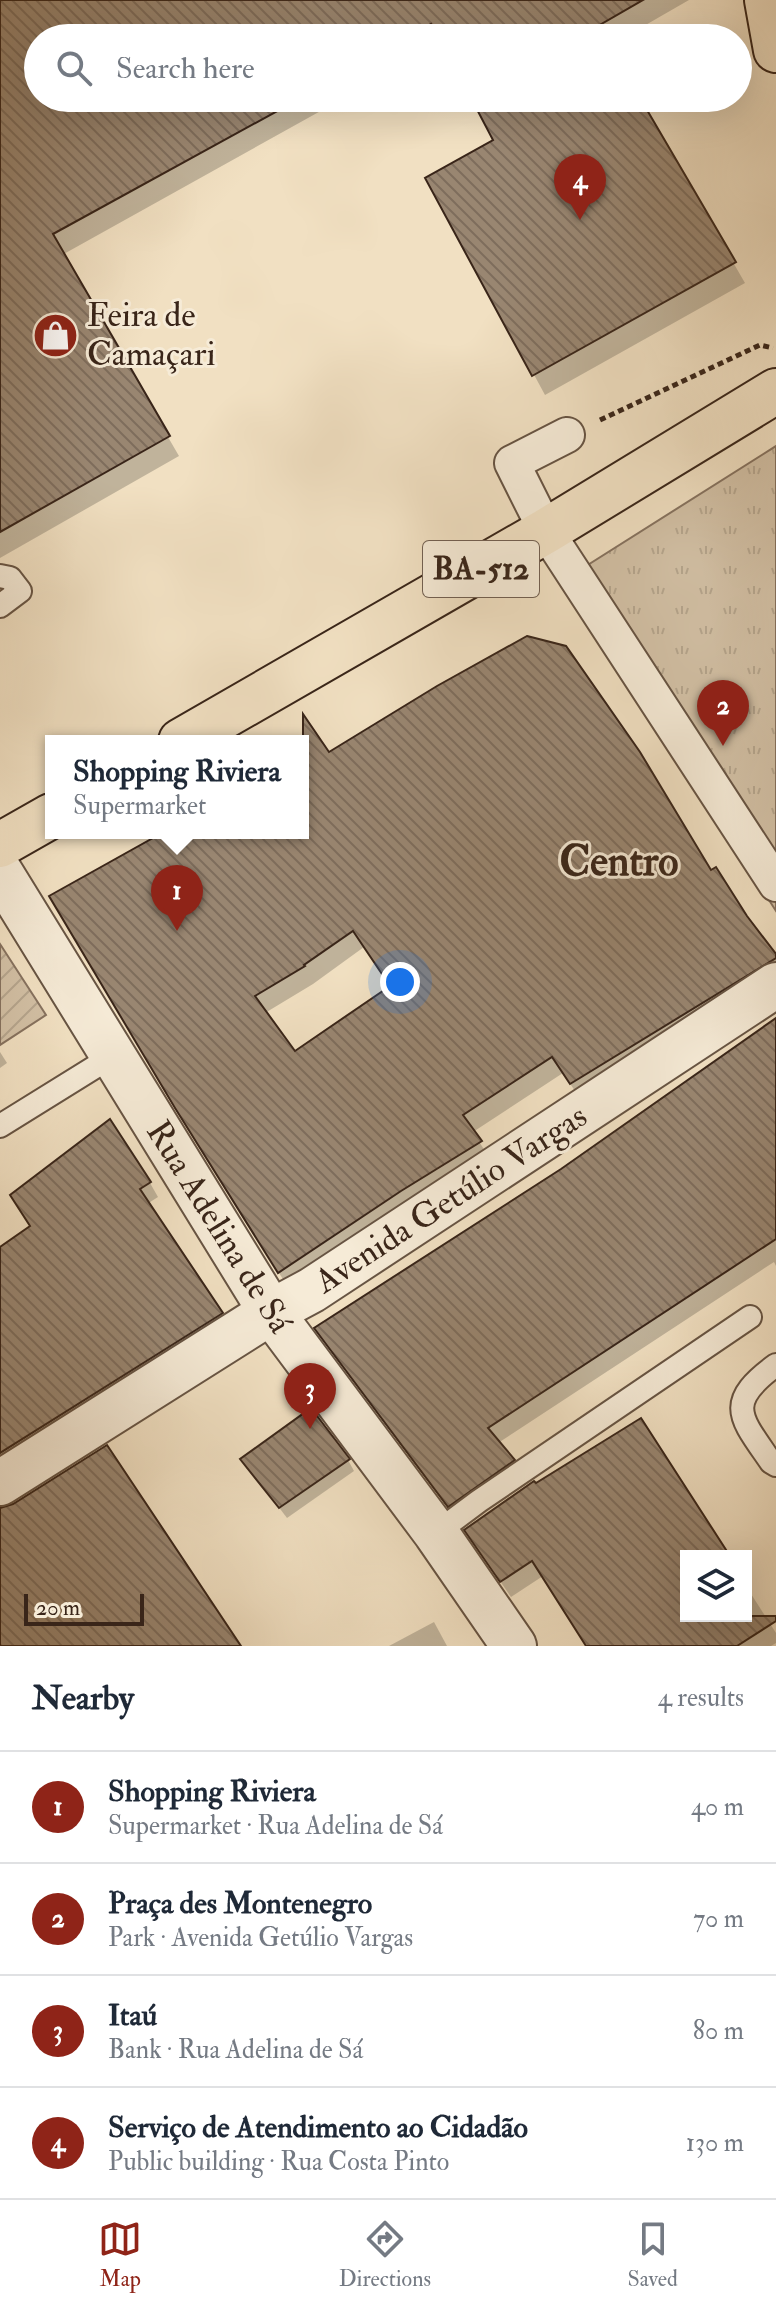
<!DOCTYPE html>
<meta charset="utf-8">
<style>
body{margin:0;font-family:"IM FELL Double Pica",serif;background:#f2f2f3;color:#1f2937}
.controls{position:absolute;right:24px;bottom:24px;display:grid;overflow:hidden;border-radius:0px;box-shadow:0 8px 32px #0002}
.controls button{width:72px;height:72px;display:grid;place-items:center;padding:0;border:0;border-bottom:2px solid #e0e1e3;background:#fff;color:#1f2937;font:40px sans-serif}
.scale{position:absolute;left:24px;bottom:20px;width:120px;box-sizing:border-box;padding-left:8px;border:4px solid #392519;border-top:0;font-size:22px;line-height:28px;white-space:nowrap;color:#392519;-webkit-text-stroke:6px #f6ebd7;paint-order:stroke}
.you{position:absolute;left:400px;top:982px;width:28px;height:28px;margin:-20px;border:6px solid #fff;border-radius:50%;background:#1a73e8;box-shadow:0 0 0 12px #1a73e833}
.badge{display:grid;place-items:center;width:52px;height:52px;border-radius:50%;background:#8f2418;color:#fff;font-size:26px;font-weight:700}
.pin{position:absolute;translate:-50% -66px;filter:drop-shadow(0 2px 4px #0008)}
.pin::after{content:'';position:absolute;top:42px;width:28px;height:24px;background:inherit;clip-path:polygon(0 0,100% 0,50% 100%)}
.popup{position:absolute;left:45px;top:735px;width:264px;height:104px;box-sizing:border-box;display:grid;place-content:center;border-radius:0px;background:#fff;filter:drop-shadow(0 2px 6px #0005);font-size:26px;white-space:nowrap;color:#747a83}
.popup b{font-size:30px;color:#1f2937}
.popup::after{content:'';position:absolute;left:50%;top:100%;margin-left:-16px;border:16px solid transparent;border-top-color:#fff}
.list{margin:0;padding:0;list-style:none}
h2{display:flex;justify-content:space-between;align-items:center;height:104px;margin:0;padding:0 32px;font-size:34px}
h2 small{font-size:26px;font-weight:400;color:#747a83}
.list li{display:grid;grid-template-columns:52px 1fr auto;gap:24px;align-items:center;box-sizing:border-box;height:112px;padding:0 32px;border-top:2px solid #e0e1e3}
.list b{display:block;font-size:30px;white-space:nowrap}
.list p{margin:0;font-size:26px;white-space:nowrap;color:#747a83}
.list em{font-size:26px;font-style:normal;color:#747a83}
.icon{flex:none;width:44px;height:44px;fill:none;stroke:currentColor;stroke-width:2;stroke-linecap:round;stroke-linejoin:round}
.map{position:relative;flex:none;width:776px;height:1646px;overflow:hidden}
.search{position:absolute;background:#fff;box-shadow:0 8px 32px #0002;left:24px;right:24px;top:24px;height:88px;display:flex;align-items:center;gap:20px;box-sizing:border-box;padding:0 28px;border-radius:44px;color:#747a83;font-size:30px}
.sheet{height:552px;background:#fff}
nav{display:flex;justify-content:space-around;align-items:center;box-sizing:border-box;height:112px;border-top:2px solid #e0e1e3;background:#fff;font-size:22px;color:#747a83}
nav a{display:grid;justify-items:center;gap:4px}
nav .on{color:#8f2418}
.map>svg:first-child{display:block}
.park{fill:url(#park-tufts);stroke:#86725f;stroke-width:2}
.garden{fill:url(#garden-furrows);stroke:#86725f;stroke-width:2}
.shadow{fill:#0003;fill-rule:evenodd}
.building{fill:url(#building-back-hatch);stroke:#392519;stroke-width:2;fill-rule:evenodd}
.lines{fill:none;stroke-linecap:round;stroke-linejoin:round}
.service-casing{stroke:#675443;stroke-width:26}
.pedestrian-casing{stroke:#675443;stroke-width:38}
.tertiary-casing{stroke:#675443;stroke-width:48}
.primary-casing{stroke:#392519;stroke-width:48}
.path{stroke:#392519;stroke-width:5;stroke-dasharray:6 4;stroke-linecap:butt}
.service{stroke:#f6ebd7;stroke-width:22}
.pedestrian{stroke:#f6ebd7;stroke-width:34}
.tertiary{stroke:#f6ebd7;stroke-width:44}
.primary{stroke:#f1e0c2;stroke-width:44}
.labels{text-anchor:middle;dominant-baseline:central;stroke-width:6;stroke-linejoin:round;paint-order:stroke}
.shield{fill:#f6ebd7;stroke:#726052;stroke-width:2}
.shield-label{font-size:32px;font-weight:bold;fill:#392519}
.poi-label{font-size:34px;fill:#392519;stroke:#f6ebd7;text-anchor:start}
.street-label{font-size:34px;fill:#392519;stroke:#f6ebd7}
.district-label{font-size:42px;font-weight:bold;fill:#392519;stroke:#f6ebd7}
</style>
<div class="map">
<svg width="776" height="1646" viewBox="0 0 776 1646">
<defs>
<pattern id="park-tufts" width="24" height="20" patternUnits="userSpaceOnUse" patternTransform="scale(2)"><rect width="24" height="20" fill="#d2c0a5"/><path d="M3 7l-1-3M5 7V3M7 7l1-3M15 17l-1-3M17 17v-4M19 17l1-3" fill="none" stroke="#b5a58d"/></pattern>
<pattern id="garden-furrows" width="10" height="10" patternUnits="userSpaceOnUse" patternTransform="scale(2)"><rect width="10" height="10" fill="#d2c0a5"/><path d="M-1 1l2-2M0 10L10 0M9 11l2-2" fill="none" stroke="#b5a58d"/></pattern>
<pattern id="building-back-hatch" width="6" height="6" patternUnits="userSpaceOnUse" patternTransform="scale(2)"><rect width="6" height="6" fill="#998671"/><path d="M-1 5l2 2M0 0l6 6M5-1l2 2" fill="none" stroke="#7e6d5c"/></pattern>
</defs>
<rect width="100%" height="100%" fill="#f1e0c2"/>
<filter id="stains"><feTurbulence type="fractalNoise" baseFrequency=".0025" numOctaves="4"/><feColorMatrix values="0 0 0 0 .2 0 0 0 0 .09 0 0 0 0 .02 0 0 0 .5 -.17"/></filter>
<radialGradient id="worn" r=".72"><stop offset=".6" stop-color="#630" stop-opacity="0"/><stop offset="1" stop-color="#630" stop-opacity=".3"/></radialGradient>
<path class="park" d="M776,446V911L564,580Z"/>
<path class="garden" d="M0,944L46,1015L0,1045Z"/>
<g class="shadow">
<path d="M0,0H689L623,38H38V98H344L62,255L179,456L0,558Z"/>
<path d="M473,98H638L745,283L545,395L428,179L496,141Z"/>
<path d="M303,755H328L711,873L776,957V981L581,1100L563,1073L473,1132L490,1159L289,1289L187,1125L164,833H303ZM364,947L392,988L295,1054L265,1013L313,984Z"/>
<path d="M776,1020V1266L774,1262L498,1443L523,1477L458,1522L326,1345L317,1329L562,1170Z"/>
<path d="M0,1052L7,1063L0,1068Z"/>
<path d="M150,1183L158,1197L147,1204L230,1328L0,1473V1250Z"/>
<path d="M242,1459L348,1460L354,1471L287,1518Z"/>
<path d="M476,1546L727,1556H686V1616H746V1586L776,1633V1643L771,1646H587L543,1576L511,1597Z"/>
<path d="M434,1622L447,1646H389Z"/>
</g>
<g class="building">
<path d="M0,0H643L577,38H438L431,24L407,38H38V98H301L53,234L170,436L0,532Z"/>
<path d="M471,98H640L736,262L532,376L425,178L493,140Z"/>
<path d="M527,636L566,646L640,752L711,870L716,867L747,916L776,954V958L570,1084L552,1057L463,1115L482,1141L401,1191L278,1273L175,1108L49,896L162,833H303V714L329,752L437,686ZM353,931L390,986L295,1051L255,996L305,966L304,965Z"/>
<path d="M776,1018V1239L488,1428L515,1460L448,1507L314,1328L561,1169Z"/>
<path d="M110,1119L151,1182L140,1189L223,1313L0,1453V1247L30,1226L10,1195Z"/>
<path d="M311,1408L350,1459L279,1508L240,1459Z"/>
<path d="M641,1418L730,1556H686V1616H776V1621L737,1646H586L532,1561L500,1582L464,1530L534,1481L536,1483Z"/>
<path d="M107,1445L241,1646H0V1508L13,1504Z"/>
</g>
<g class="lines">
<defs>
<g id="service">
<path d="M0,576L10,578L20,591L0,606"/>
<path d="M0,1126L95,1067L111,1053"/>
<path d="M776,1365C724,1403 740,1417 771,1462L776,1465"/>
<path d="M436,1533L479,1501L750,1317"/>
</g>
<path id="pedestrian" d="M567,435L512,463L546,531L776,884"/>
<g id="tertiary">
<path d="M0,872L271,1312L436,1533L514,1646"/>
<path d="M0,1483L271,1312L312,1290L776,985"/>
</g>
<g id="primary">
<path d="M767,0L776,50"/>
<path d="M181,741L546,531L776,391"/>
<path d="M0,845L51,816"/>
</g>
</defs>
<use href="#service" class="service-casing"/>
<use href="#pedestrian" class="pedestrian-casing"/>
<use href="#tertiary" class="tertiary-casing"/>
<use href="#primary" class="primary-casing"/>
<path class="path" d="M600,420L760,345L773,348"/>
<use href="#service" class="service"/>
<use href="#pedestrian" class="pedestrian"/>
<use href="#tertiary" class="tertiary"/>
<use href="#primary" class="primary"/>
</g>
<defs>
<symbol id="shop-disc" viewBox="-11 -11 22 22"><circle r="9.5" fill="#8f2418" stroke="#f6ebd7"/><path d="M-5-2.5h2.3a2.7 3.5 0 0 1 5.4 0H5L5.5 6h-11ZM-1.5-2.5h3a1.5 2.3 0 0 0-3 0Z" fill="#fff"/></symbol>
</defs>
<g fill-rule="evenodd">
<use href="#shop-disc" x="30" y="310" width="51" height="51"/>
</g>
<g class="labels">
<rect class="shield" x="423" y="541" width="116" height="56" rx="6"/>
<g class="shield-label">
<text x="481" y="569">BA-512</text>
</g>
<g class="poi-label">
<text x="87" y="315">Feira de<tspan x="87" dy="39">Camaçari</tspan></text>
</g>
<g class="street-label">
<text transform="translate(451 1199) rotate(-33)">Avenida Getúlio Vargas</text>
<text transform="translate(219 1227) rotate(58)">Rua Adelina de Sá</text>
</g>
<g class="district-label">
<text x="619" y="862">Centro</text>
</g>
</g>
<rect width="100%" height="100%" filter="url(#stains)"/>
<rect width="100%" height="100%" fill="url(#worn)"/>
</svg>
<div class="controls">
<button><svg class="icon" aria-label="layers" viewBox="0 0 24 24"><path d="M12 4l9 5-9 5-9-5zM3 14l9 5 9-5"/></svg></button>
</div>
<div class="scale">20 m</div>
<div class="you"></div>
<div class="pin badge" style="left:177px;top:931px">1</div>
<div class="popup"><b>Shopping Riviera</b>Supermarket</div>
<div class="pin badge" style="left:723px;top:746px">2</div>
<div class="pin badge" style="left:310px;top:1429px">3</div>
<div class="pin badge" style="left:580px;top:220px">4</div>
<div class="search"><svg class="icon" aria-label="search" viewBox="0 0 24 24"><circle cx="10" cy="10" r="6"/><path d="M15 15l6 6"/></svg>Search here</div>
</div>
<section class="sheet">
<h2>Nearby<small>4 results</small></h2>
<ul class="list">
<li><span class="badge">1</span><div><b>Shopping Riviera</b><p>Supermarket · Rua Adelina de Sá</p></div><em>40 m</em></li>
<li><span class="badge">2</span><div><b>Praça des Montenegro</b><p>Park · Avenida Getúlio Vargas</p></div><em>70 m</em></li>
<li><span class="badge">3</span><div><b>Itaú</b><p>Bank · Rua Adelina de Sá</p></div><em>80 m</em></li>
<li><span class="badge">4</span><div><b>Serviço de Atendimento ao Cidadão</b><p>Public building · Rua Costa Pinto</p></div><em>130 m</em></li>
</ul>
</section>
<nav>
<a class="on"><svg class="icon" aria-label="map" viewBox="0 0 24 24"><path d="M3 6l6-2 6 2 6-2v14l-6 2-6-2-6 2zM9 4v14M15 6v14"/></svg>Map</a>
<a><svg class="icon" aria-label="directions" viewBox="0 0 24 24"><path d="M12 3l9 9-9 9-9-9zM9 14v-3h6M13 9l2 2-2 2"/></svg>Directions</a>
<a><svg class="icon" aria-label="saved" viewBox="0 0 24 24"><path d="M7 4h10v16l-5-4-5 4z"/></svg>Saved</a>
</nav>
